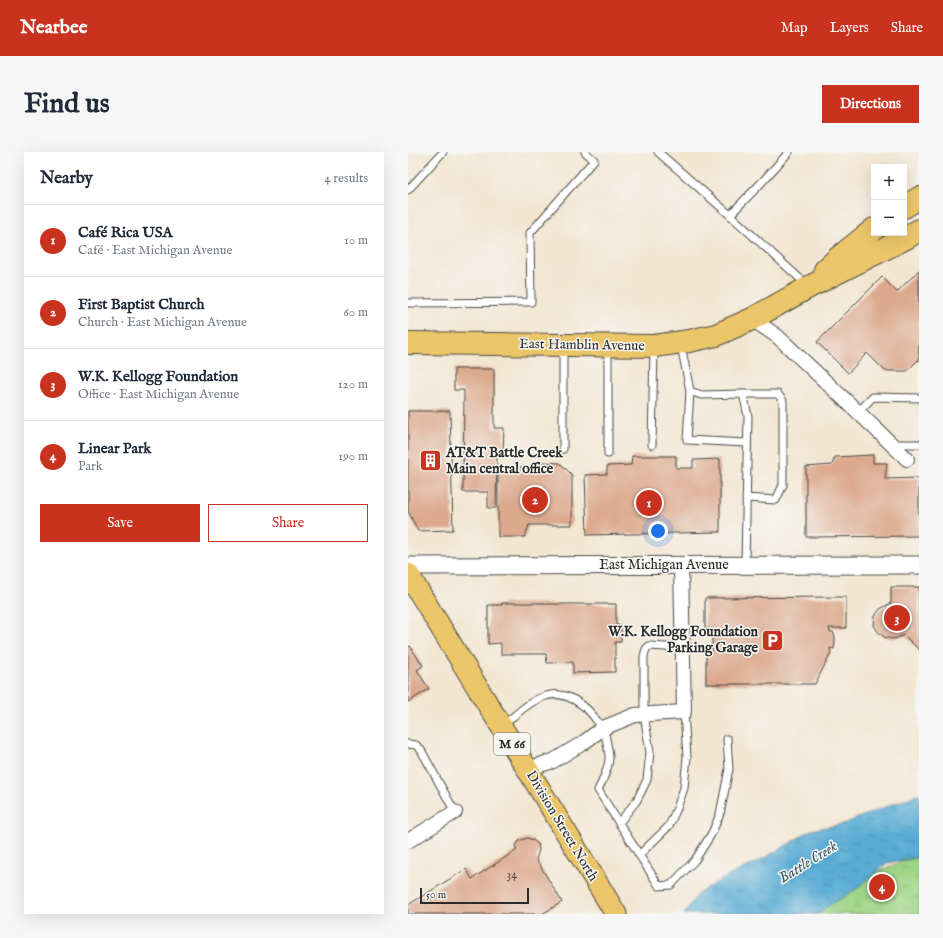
<!DOCTYPE html>
<meta charset="utf-8">
<style>
body{margin:0;font-family:"IM FELL English",serif;background:#f6f6f7;color:#1f2937}
.controls{position:absolute;right:12px;top:12px;display:grid;overflow:hidden;border-radius:0px;box-shadow:0 4px 16px #0002}
.controls button{width:36px;height:36px;display:grid;place-items:center;padding:0;border:0;border-bottom:1px solid #e0e1e3;background:#fff;color:#1f2937;font:20px sans-serif}
.scale{position:absolute;left:12px;bottom:10px;width:109px;box-sizing:border-box;padding-left:4px;border:2px solid #2b2b2b;border-top:0;font-size:11px;line-height:14px;white-space:nowrap;color:#2b2b2b;-webkit-text-stroke:3px #f6f6f2;paint-order:stroke}
.you{position:absolute;left:250px;top:379px;width:14px;height:14px;margin:-10px;border:3px solid #fff;border-radius:50%;background:#1a73e8;box-shadow:0 0 0 6px #1a73e833}
.badge{display:grid;place-items:center;width:26px;height:26px;border-radius:50%;background:#c8321e;color:#fff;font-size:13px;font-weight:700}
.pin{position:absolute;translate:-50% -50%;border:2px solid #fff;box-shadow:0 1px 4px #0006}
.list{margin:0;padding:0;list-style:none}
h2{display:flex;justify-content:space-between;align-items:center;height:52px;margin:0;padding:0 16px;font-size:17px}
h2 small{font-size:13px;font-weight:400;color:#747a83}
.list li{display:grid;grid-template-columns:26px 1fr auto;gap:12px;align-items:center;box-sizing:border-box;height:72px;padding:0 16px;border-top:1px solid #e0e1e3}
.list b{display:block;font-size:15px;white-space:nowrap}
.list p{margin:0;font-size:13px;white-space:nowrap;color:#747a83}
.list em{font-size:13px;font-style:normal;color:#747a83}
.actions{display:flex;gap:8px;padding:12px 16px}
.actions a{flex:1;padding:9px 0;border:1px solid #c8321e;border-radius:0px;text-align:center;font-size:14px;color:#c8321e}
.actions .main{background:#c8321e;color:#fff}
.map{position:relative;flex:none;width:511px;height:762px;overflow:hidden;border-radius:0px}
header{display:flex;align-items:center;gap:24px;box-sizing:border-box;height:56px;padding:0 20px;background:#c8321e;color:#fff}
header strong{font-size:19px}
nav{display:flex;gap:22px;margin-inline-start:auto;font-size:14px}
.intro{display:flex;align-items:center;justify-content:space-between;box-sizing:border-box;height:96px;padding:0 24px}
h1{margin:0;font-size:28px}
.button{padding:10px 18px;border-radius:0px;background:#c8321e;color:#fff;font-size:14px;font-weight:700}
main{display:flex;gap:24px;padding:0 24px}
aside{flex:1;background:#fff;border-radius:0px;box-shadow:0 4px 16px #0002}
.map>svg:first-child{display:block}
.park{fill:url(#park-tufts);stroke:#648058}
.water{fill:url(#water-ripples);stroke:#426c80}
.building{fill:#dca98d}
.lines{fill:none;stroke-linecap:round;stroke-linejoin:round}
.service-casing{stroke:#494744;stroke-width:9}
.minor-casing{stroke:#494744;stroke-width:16}
.tertiary-casing{stroke:#494744;stroke-width:19}
.primary-casing{stroke:#494744;stroke-width:23}
.trunk-casing{stroke:#494744;stroke-width:24}
.service{stroke:#fff;stroke-width:7}
.minor{stroke:#fff;stroke-width:14}
.tertiary{stroke:#fff;stroke-width:17}
.primary{stroke:#ebc669;stroke-width:21}
.trunk{stroke:#ebc669;stroke-width:22}
.labels{text-anchor:middle;dominant-baseline:central;stroke-width:3;stroke-linejoin:round;paint-order:stroke}
.number-label{font-size:12px;fill:#574a44}
.shield{fill:#f6f6f2;stroke:#686867;stroke-width:1}
.shield-label{font-size:13px;font-weight:bold;fill:#2b2b2b}
.street-label{font-size:14px;fill:#2b2b2b;stroke:#f6f6f2}
.poi-label{font-size:14px;font-weight:bold;fill:#2b2b2b;stroke:#f6f6f2;text-anchor:start}
.water-label{font-size:15px;font-style:italic;fill:#3b5866;stroke:#f6f6f2}
</style>
<header>
<strong>Nearbee</strong>
<nav><a>Map</a><a>Layers</a><a>Share</a></nav>
</header>
<div class="intro"><h1>Find us</h1><a class="button">Directions</a></div>
<main>
<aside>
<h2>Nearby<small>4 results</small></h2>
<ul class="list">
<li><span class="badge">1</span><div><b>Café Rica USA</b><p>Café · East Michigan Avenue</p></div><em>10 m</em></li>
<li><span class="badge">2</span><div><b>First Baptist Church</b><p>Church · East Michigan Avenue</p></div><em>60 m</em></li>
<li><span class="badge">3</span><div><b>W.K. Kellogg Foundation</b><p>Office · East Michigan Avenue</p></div><em>120 m</em></li>
<li><span class="badge">4</span><div><b>Linear Park</b><p>Park</p></div><em>190 m</em></li>
</ul>
<div class="actions"><a class="main">Save</a><a>Share</a></div>
</aside>
<div class="map">
<svg width="511" height="762" viewBox="0 0 511 762">
<defs>
<pattern id="park-tufts" width="24" height="20" patternUnits="userSpaceOnUse"><rect width="24" height="20" fill="#9ed485"/><path d="M3 7l-1-3M5 7V3M7 7l1-3M15 17l-1-3M17 17v-4M19 17l1-3" fill="none" stroke="#88b673"/></pattern>
<pattern id="water-ripples" width="26" height="14" patternUnits="userSpaceOnUse"><rect width="26" height="14" fill="#58acd4"/><path d="M2 4q2-2 4 0t4 0M15 11q2-2 4 0t4 0" fill="none" stroke="#498cac"/></pattern>
</defs>
<rect width="100%" height="100%" fill="#f6f6f2"/>
<filter id="ink" filterUnits="userSpaceOnUse"><feTurbulence type="fractalNoise" baseFrequency=".025" numOctaves="2"/><feDisplacementMap in="SourceGraphic" scale="8" xChannelSelector="R" yChannelSelector="G"/><feConvolveMatrix kernelMatrix="1 2 1 2 8 2 1 2 1" color-interpolation-filters="sRGB"/></filter>
<filter id="wash" filterUnits="userSpaceOnUse"><feTurbulence type="fractalNoise" baseFrequency=".012" numOctaves="4" result="noise"/><feDisplacementMap in="SourceGraphic" scale="16" xChannelSelector="R" yChannelSelector="G"/><feGaussianBlur stdDeviation="0.9" result="paint"/><feColorMatrix in="noise" values="0 0 0 0 0 0 0 0 0 0 0 0 0 0 0 0 0 1.4 0 .05"/><feComposite in="paint" operator="in"/></filter>
<g filter="url(#wash)">
<rect width="100%" height="100%" fill="#f2e6d1"/>
<path class="park" d="M511,706V762H376L497,708Z"/>
<path class="water" d="M511,642V705L479,711L447,738L417,756L411,762H276L289,742L320,724L351,709L379,693L403,678L435,672L477,655Z"/>
<g id="blocks">
<g class="building">
<path d="M511,118V209L510,208L499,219H477L459,201L440,221L409,190L474,125L489,140Z"/>
<path d="M46,217H86V276H96L95,302H89L88,356H80V340H55L56,238H46Z"/>
<path d="M0,259H42L45,378L10,379L0,359Z"/>
<path d="M465,303V311H479L477,327L511,326V384L398,385V315L424,313L427,305Z"/>
<path d="M224,304H268V316H285V308L312,307V380L179,383L177,323L199,322V314L223,313Z"/>
<path d="M133,310L152,311L164,323V373H121L117,385H90V315H130Z"/>
<path d="M483,435H511V498L496,483L489,486L484,487L476,485L470,480L466,473L467,464L472,457L483,451Z"/>
<path d="M438,445V476H421L422,480H425L427,485V491L426,497L422,496L423,501L407,532H298V501H304V477H297V446Z"/>
<path d="M94,451H137V452H208V473H213V490H207V520L165,521V510L139,511L138,502H93V491L80,492V453H94Z"/>
<path d="M2,494L15,514L9,518L21,537L0,550V495Z"/>
<path d="M119,686L125,688L130,692L131,698L128,707L154,750L134,762H0V753L58,717L64,727L109,698L107,695L111,689Z"/>
</g>
</g>
</g>
<g filter="url(#ink)">
<use href="#blocks" fill-opacity="0" stroke="#494744" stroke-width="1"/>
<g class="lines">
<defs>
<g id="service">
<path d="M250,0L322,63L399,133"/>
<path d="M0,38L35,0"/>
<path d="M322,63L354,30L381,0"/>
<path d="M0,151L123,150L122,81L186,8L177,0"/>
<path d="M273,193L282,239L293,243L335,242L340,264L337,413"/>
<path d="M155,195V297"/>
<path d="M282,239L279,288L339,291"/>
<path d="M335,242H370L375,249V333L368,348L338,346"/>
<path d="M450,260L465,245L511,246"/>
<path d="M485,292H511"/>
<path d="M244,293L246,196"/>
<path d="M200,302V195"/>
<path d="M95,573C108,563 122,548 138,544C158,538 178,553 189,569C191,571 194,573 195,576C197,579 201,601 201,606C201,614 194,631 190,638L251,734L263,733L287,708L304,681L312,662L321,617L319,587"/>
<path d="M0,592L8,593L13,598L47,660"/>
<path d="M211,671L229,648L239,628L242,600L236,562V504L238,497L241,494L274,496"/>
<path d="M231,703L261,674L269,656L276,636L279,605L276,560"/>
</g>
<g id="minor">
<path d="M344,167L369,184L450,260L499,307"/>
<path d="M119,617L145,609L175,591L195,576L227,563L276,560L273,413"/>
<path d="M0,689L47,660"/>
</g>
<path id="tertiary" d="M0,414L511,413"/>
<path id="primary" d="M0,422L208,762"/>
<g id="trunk">
<path d="M496,55L511,46"/>
<path d="M417,118L431,105L466,77"/>
<path d="M0,191L246,194L281,189L308,183L344,167L401,135L500,85L511,78"/>
</g>
</defs>
<use href="#service" class="service-casing"/>
<use href="#minor" class="minor-casing"/>
<use href="#tertiary" class="tertiary-casing"/>
<use href="#primary" class="primary-casing"/>
<use href="#trunk" class="trunk-casing"/>
<use href="#service" class="service"/>
<use href="#minor" class="minor"/>
<use href="#tertiary" class="tertiary"/>
<use href="#primary" class="primary"/>
<use href="#trunk" class="trunk"/>
</g>
</g>
<defs>
<symbol id="building-square" viewBox="-11 -11 22 22"><rect x="-9" y="-9" width="18" height="18" rx="4" fill="#c8321e" stroke="#f6f6f2"/><path d="M-4-6H4V6H1V3H-1V6H-4ZM-2.5-4.3h1.7v1.8h-1.7ZM.8-4.3h1.7v1.8H.8ZM-2.5-1h1.7V.8h-1.7ZM.8-1h1.7V.8H.8Z" fill="#fff"/></symbol>
<symbol id="parking-square" viewBox="-11 -11 22 22"><rect x="-9" y="-9" width="18" height="18" rx="4" fill="#c8321e" stroke="#f6f6f2"/><path d="M-3.5-5.5H1a3.5 3.5 0 0 1 0 7H-1V5.5H-3.5ZM-1-3.4V-.6H.8a1.4 1.4 0 0 0 0-2.8Z" fill="#fff"/></symbol>
</defs>
<g fill-rule="evenodd">
<use href="#building-square" x="10" y="296" width="25" height="25"/>
<use href="#parking-square" x="352" y="476" width="25" height="25"/>
</g>
<g class="labels">
<g class="number-label">
<text x="104" y="722">34</text>
</g>
<rect class="shield" x="86" y="581" width="36" height="22" rx="3"/>
<g class="shield-label">
<text x="104" y="592">M 66</text>
</g>
<g class="street-label">
<text transform="translate(174 193) rotate(1)">East Hamblin Avenue</text>
<text x="256" y="413">East Michigan Avenue</text>
<text transform="translate(154 674) rotate(59)">Division Street North</text>
</g>
<g class="poi-label">
<text x="38" y="301">AT&amp;T Battle Creek<tspan x="38" dy="16">Main central office</tspan></text>
<text x="350" y="480" text-anchor="end">W.K. Kellogg Foundation<tspan x="350" dy="16">Parking Garage</tspan></text>
</g>
<g class="water-label">
<text transform="translate(400 710) rotate(-32)">Battle Creek</text>
</g>
</g>
</svg>
<div class="controls">
<button>+</button>
<button>−</button>
</div>
<div class="scale">50 m</div>
<div class="you"></div>
<div class="pin badge" style="left:241px;top:351px">1</div>
<div class="pin badge" style="left:127px;top:348px">2</div>
<div class="pin badge" style="left:489px;top:466px">3</div>
<div class="pin badge" style="left:474px;top:735px">4</div>
</div>
</main>
